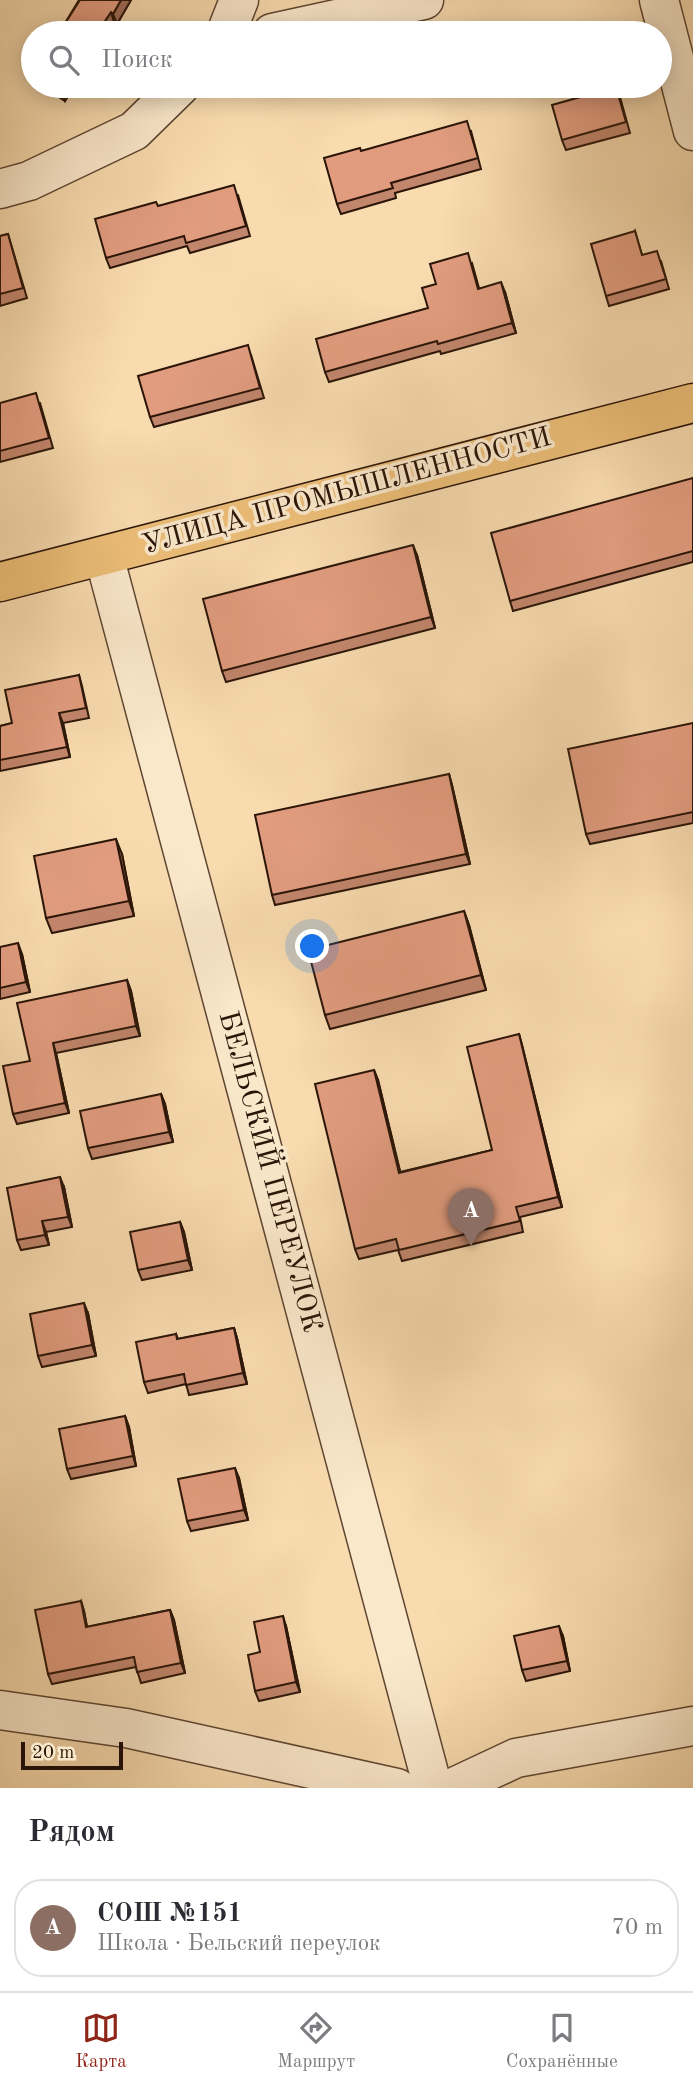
<!DOCTYPE html>
<html lang="ru">
<meta charset="utf-8">
<style>
body{margin:0;font-family:"Old Standard TT",serif;background:#f2f2f3;color:#2b2b33}
.scale{position:absolute;left:21px;bottom:18px;width:102px;box-sizing:border-box;padding-left:7px;border:4px solid #2b1508;border-top:0;font-size:19px;line-height:24px;white-space:nowrap;color:#2b1508;-webkit-text-stroke:5px #fae8cb;paint-order:stroke}
.you{position:absolute;left:313px;top:947px;width:24px;height:24px;margin:-18px;border:5px solid #fff;border-radius:50%;background:#1a73e8;box-shadow:0 0 0 10px #1a73e833}
.badge{display:grid;place-items:center;width:46px;height:46px;border-radius:50%;background:#8f2418;color:#fff;font-size:23px;font-weight:700}
.pin{position:absolute;translate:-50% -58px;filter:drop-shadow(0 2px 4px #0008)}
.pin::after{content:'';position:absolute;top:37px;width:24px;height:21px;background:inherit;clip-path:polygon(0 0,100% 0,50% 100%)}
.list{margin:0;padding:0;list-style:none}
h2{display:flex;justify-content:space-between;align-items:center;height:91px;margin:0;padding:0 28px;font-size:30px}
h2 small{font-size:23px;font-weight:400;color:#7c7c81}
.list li{display:grid;grid-template-columns:46px 1fr auto;gap:21px;align-items:center;box-sizing:border-box;height:98px;margin:0 14px 14px;padding:0 14px;border:2px solid #e1e1e2;border-radius:28px}
.list b{display:block;font-size:26px;white-space:nowrap}
.list p{margin:0;font-size:23px;white-space:nowrap;color:#7c7c81}
.list em{font-size:23px;font-style:normal;color:#7c7c81}
.icon{flex:none;width:38px;height:38px;fill:none;stroke:currentColor;stroke-width:2;stroke-linecap:round;stroke-linejoin:round}
.map{position:relative;flex:none;width:693px;height:1788px;overflow:hidden}
.search{position:absolute;background:#fff;box-shadow:0 4px 18px #0003;left:21px;right:21px;top:21px;height:77px;display:flex;align-items:center;gap:18px;box-sizing:border-box;padding:0 24px;border-radius:38px;color:#7c7c81;font-size:26px}
.sheet{height:203px;background:#fff}
nav{display:flex;justify-content:space-around;align-items:center;box-sizing:border-box;height:98px;border-top:2px solid #e1e1e2;background:#fff;font-size:19px;color:#7c7c81}
nav a{display:grid;justify-items:center;gap:4px}
nav .on{color:#8f2418}
.map>svg:first-child{display:block}
.lines{fill:none;stroke-linecap:round;stroke-linejoin:round}
.minor-casing{stroke:#5e4632;stroke-width:41}
.major-casing{stroke:#2b1508;stroke-width:41}
.minor{stroke:#fae8cb;stroke-width:38}
.major{stroke:#ecbe78;stroke-width:38}
.wall{fill:#c2866d;stroke:#2b1508;stroke-width:2}
.shaded-wall{fill:#9e6d59;stroke:#2b1508;stroke-width:2}
.building{fill:#e19c7f;stroke:#2b1508;stroke-width:2}
.labels{text-anchor:middle;dominant-baseline:central;stroke-width:7;stroke-linejoin:round;paint-order:stroke}
.street-label{font-size:28px;fill:#2b1508;stroke:#fae8cb}
</style>
<div class="map">
<svg width="693" height="1788" viewBox="0 0 693 1788">
<rect width="100%" height="100%" fill="#f8dbaf"/>
<filter id="stains"><feTurbulence type="fractalNoise" baseFrequency=".00286" numOctaves="4"/><feColorMatrix values="0 0 0 0 .2 0 0 0 0 .09 0 0 0 0 .02 0 0 0 .5 -.17"/></filter>
<radialGradient id="worn" r=".72"><stop offset=".6" stop-color="#630" stop-opacity="0"/><stop offset="1" stop-color="#630" stop-opacity=".3"/></radialGradient>
<g class="lines">
<defs>
<g id="minor">
<path d="M659,0L693,131"/>
<path d="M226,33L239,0"/>
<path d="M272,33L424,0"/>
<path d="M0,189L29,181L134,131L180,86"/>
<path d="M104,556L433,1788"/>
<path d="M0,1710L126,1728L397,1788"/>
<path d="M452,1788L516,1758L693,1726"/>
</g>
<path id="major" d="M0,582L693,403"/>
</defs>
<use href="#minor" class="minor-casing"/>
<use href="#major" class="major-casing"/>
<use href="#minor" class="minor"/>
<use href="#major" class="major"/>
</g>
<g class="wall">
<path d="M79,0H131L117,24L114,22L107,33H59Z"/>
<path d="M33,57V80L30,78L26,68Z"/>
<path d="M42,86H74L65,101Z"/>
<path d="M620,97L630,133L566,150L562,140Z"/>
<path d="M471,131L481,169L395,193L396,198L341,214L337,204L361,151Z"/>
<path d="M238,195L250,236L190,253L187,246L110,268L106,258L158,206Z"/>
<path d="M635,231L642,255L661,261L669,289L609,306L606,296Z"/>
<path d="M8,234L27,298L0,306V236Z"/>
<path d="M472,263L479,288L505,292L516,333L441,354L440,351L329,382L325,372L428,308L436,284Z"/>
<path d="M251,355L264,398L154,427L150,417Z"/>
<path d="M0,403H40L53,448L0,462Z"/>
<path d="M693,478V562L513,611L510,601Z"/>
<path d="M417,555L435,628L226,682L222,671Z"/>
<path d="M79,675L82,686L89,718L63,723L70,757L0,771V726L12,723Z"/>
<path d="M693,723V823L590,844L586,834Z"/>
<path d="M449,774L452,785L470,864L275,905L272,895Z"/>
<path d="M122,854L134,916L52,933L46,918Z"/>
<path d="M464,911L469,925L486,990L330,1029L325,1015Z"/>
<path d="M0,947L22,954L30,992L0,999Z"/>
<path d="M127,980L131,991L140,1036L56,1053L69,1113L17,1124L13,1114L30,1061Z"/>
<path d="M519,1034L522,1045L562,1207L520,1217L523,1232L402,1261L398,1250L359,1259L355,1249L374,1070L378,1080L400,1172L492,1150Z"/>
<path d="M161,1094L165,1104L173,1142L92,1159L88,1148Z"/>
<path d="M64,1187L72,1227L46,1232L49,1245L21,1250L17,1240Z"/>
<path d="M180,1222L184,1232L192,1270L142,1280L138,1270Z"/>
<path d="M88,1313L96,1356L42,1367L38,1356Z"/>
<path d="M234,1328L237,1338L247,1384L189,1395L186,1384L148,1393L144,1382L176,1334L178,1339Z"/>
<path d="M125,1416L129,1427L136,1466L71,1479L67,1469Z"/>
<path d="M239,1478L248,1520L191,1531L187,1521Z"/>
<path d="M81,1601L84,1611L87,1627L170,1610L174,1620L185,1673L141,1683L136,1667L52,1684L48,1674Z"/>
<path d="M286,1626L300,1692L259,1701L255,1691L260,1652Z"/>
<path d="M563,1636L570,1671L526,1681L522,1670Z"/>
</g>
<g class="shaded-wall">
<path d="M121,0H131L117,24L113,14Z"/>
<path d="M111,12L114,22L107,33H97Z"/>
<path d="M64,86H74L65,101L61,90Z"/>
<path d="M501,282L505,292L516,333L512,323Z"/>
<path d="M413,545L417,555L435,628L431,617Z"/>
<path d="M59,713L63,723L70,757L67,747Z"/>
<path d="M449,774L452,785L470,864L466,854Z"/>
<path d="M116,839L122,854L134,916L129,901Z"/>
<path d="M464,911L469,925L486,990L481,975Z"/>
<path d="M18,943L22,954L30,992L26,982Z"/>
<path d="M127,980L131,991L140,1036L136,1026Z"/>
<path d="M519,1034L522,1045L562,1207L558,1197Z"/>
<path d="M53,1043L56,1053L69,1113L65,1103Z"/>
<path d="M374,1070L378,1080L403,1183L399,1173Z"/>
<path d="M161,1094L165,1104L173,1142L169,1132Z"/>
<path d="M60,1177L64,1187L72,1227L68,1217Z"/>
<path d="M42,1221L46,1232L49,1245L45,1235Z"/>
<path d="M180,1222L184,1232L192,1270L188,1260Z"/>
<path d="M84,1303L88,1313L96,1356L92,1345Z"/>
<path d="M234,1328L237,1338L247,1384L243,1373Z"/>
<path d="M125,1416L129,1427L136,1466L133,1456Z"/>
<path d="M235,1468L239,1478L248,1520L244,1510Z"/>
<path d="M81,1601L84,1611L89,1637L86,1627Z"/>
<path d="M170,1610L174,1620L185,1673L181,1663Z"/>
<path d="M283,1616L286,1626L300,1692L296,1682Z"/>
<path d="M559,1626L563,1636L570,1671L567,1661Z"/>
</g>
<g class="building">
<path d="M80,0H121L113,14L111,12L97,33H59Z"/>
<path d="M33,57V72L26,68Z"/>
<path d="M54,86H64L61,90Z"/>
<path d="M616,87L626,122L562,140L552,105Z"/>
<path d="M467,121L478,158L391,183L393,188L337,204L324,158L360,148L361,151Z"/>
<path d="M234,185L246,226L186,243L184,236L106,258L95,219L156,202L158,206Z"/>
<path d="M635,231L642,255L657,251L666,279L606,296L591,244Z"/>
<path d="M8,234L23,288L0,294V236Z"/>
<path d="M468,253L478,289L501,282L512,323L438,344L437,341L325,372L316,339L428,308L422,288L436,284L430,264Z"/>
<path d="M248,345L260,388L150,417L138,376Z"/>
<path d="M36,393L49,438L0,451V403Z"/>
<path d="M693,478V551L510,601L491,533Z"/>
<path d="M413,545L431,617L222,671L203,599Z"/>
<path d="M79,675L86,708L59,713L67,747L0,760V726L12,723L5,690Z"/>
<path d="M693,723V812L586,834L568,749Z"/>
<path d="M449,774L466,854L272,895L255,815Z"/>
<path d="M116,839L129,901L46,918L34,856Z"/>
<path d="M464,911L481,975L325,1015L308,950Z"/>
<path d="M18,943L26,982L0,988V947Z"/>
<path d="M127,980L136,1026L53,1043L65,1103L13,1114L3,1066L30,1061L17,1003Z"/>
<path d="M519,1034L558,1197L516,1207L520,1221L399,1250L396,1239L355,1249L315,1084L374,1070L399,1173L492,1150L467,1047Z"/>
<path d="M161,1094L169,1132L88,1148L80,1111Z"/>
<path d="M60,1177L68,1217L42,1221L45,1235L17,1240L7,1188Z"/>
<path d="M180,1222L188,1260L138,1270L130,1232Z"/>
<path d="M84,1303L92,1345L38,1356L30,1314Z"/>
<path d="M234,1328L243,1373L186,1385L184,1374L144,1382L136,1342L176,1334L177,1339Z"/>
<path d="M125,1416L133,1456L67,1469L59,1429Z"/>
<path d="M235,1468L244,1510L187,1521L178,1479Z"/>
<path d="M81,1601L86,1627L170,1610L181,1663L137,1672L134,1657L48,1674L35,1610Z"/>
<path d="M283,1616L296,1682L255,1691L248,1655L260,1652L254,1622Z"/>
<path d="M559,1626L567,1661L522,1670L514,1636Z"/>
</g>
<g class="labels">
<g class="street-label">
<text transform="translate(347 492) rotate(-15)">УЛИЦА ПРОМЫШЛЕННОСТИ</text>
<text transform="translate(269 1172) rotate(75)">БЕЛЬСКИЙ ПЕРЕУЛОК</text>
</g>
</g>
<rect width="100%" height="100%" filter="url(#stains)"/>
<rect width="100%" height="100%" fill="url(#worn)"/>
</svg>
<div class="scale">20 m</div>
<div class="you"></div>
<div class="pin badge" style="left:471px;top:1246px;background:#8d6e63">A</div>
<div class="search"><svg class="icon" aria-label="search" viewBox="0 0 24 24"><circle cx="10" cy="10" r="6"/><path d="M15 15l6 6"/></svg>Поиск</div>
</div>
<section class="sheet">
<h2>Рядом<small></small></h2>
<ul class="list">
<li><span class="badge" style="background:#8d6e63">A</span><div><b>СОШ №151</b><p>Школа · Бельский переулок</p></div><em>70 m</em></li>
</ul>
</section>
<nav>
<a class="on"><svg class="icon" aria-label="map" viewBox="0 0 24 24"><path d="M3 6l6-2 6 2 6-2v14l-6 2-6-2-6 2zM9 4v14M15 6v14"/></svg>Карта</a>
<a><svg class="icon" aria-label="directions" viewBox="0 0 24 24"><path d="M12 3l9 9-9 9-9-9zM9 14v-3h6M13 9l2 2-2 2"/></svg>Маршрут</a>
<a><svg class="icon" aria-label="saved" viewBox="0 0 24 24"><path d="M7 4h10v16l-5-4-5 4z"/></svg>Сохранённые</a>
</nav>
